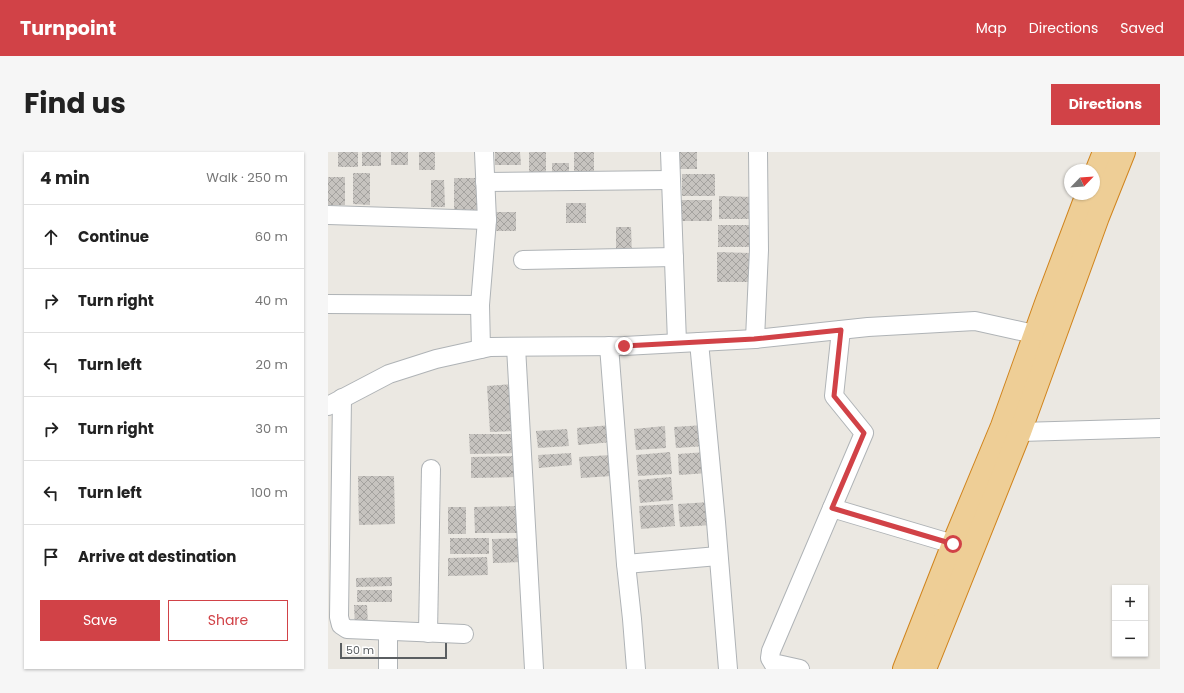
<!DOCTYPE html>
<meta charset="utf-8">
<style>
body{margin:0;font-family:Poppins,sans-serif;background:#f6f6f6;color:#222}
.controls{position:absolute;right:12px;bottom:12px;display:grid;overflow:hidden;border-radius:0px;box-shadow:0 1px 3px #0004}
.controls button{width:36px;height:36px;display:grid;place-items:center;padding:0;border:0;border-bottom:1px solid #e0e0e0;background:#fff;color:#222;font:20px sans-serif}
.compass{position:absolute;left:736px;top:12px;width:36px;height:36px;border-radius:50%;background:#fff;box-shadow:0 1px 3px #0004;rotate:65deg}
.scale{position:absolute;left:12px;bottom:10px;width:107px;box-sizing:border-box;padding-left:4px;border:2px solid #5a5e61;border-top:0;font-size:11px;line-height:14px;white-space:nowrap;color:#5a5e61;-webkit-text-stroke:3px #fff;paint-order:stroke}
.stop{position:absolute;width:12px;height:12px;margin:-9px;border:3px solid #d14247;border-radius:50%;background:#fff}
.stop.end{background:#d14247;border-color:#fff;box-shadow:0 1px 4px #0008}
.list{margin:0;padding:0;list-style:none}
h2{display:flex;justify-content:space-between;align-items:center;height:52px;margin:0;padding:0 16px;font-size:17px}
h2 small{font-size:13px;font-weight:400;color:#767676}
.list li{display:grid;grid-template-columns:26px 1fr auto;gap:12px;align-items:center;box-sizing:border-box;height:64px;padding:0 16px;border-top:1px solid #e0e0e0}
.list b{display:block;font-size:15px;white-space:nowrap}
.list em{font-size:13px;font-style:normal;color:#767676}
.actions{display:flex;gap:8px;padding:12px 16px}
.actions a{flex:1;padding:9px 0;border:1px solid #d14247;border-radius:0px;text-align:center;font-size:14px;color:#d14247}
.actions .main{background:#d14247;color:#fff}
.icon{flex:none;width:22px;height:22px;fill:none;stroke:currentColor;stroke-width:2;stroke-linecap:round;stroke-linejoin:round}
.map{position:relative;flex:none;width:832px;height:517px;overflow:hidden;border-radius:0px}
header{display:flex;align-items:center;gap:24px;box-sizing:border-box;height:56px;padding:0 20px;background:#d14247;color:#fff}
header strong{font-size:19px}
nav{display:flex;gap:22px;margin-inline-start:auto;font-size:14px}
.intro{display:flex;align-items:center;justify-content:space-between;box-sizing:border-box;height:96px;padding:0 24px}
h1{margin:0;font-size:28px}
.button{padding:10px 18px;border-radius:0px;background:#d14247;color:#fff;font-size:14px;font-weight:700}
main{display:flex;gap:24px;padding:0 24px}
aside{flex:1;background:#fff;border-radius:0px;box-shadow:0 1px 3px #0004}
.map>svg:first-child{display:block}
.building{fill:url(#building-cross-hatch)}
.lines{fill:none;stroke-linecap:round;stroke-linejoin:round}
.minor-casing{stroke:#afb3b6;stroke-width:20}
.highway-casing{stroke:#d0841d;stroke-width:24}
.minor{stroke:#fff;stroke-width:18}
.highway{stroke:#eece96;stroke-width:22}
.route{stroke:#d14247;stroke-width:5}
</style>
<header>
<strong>Turnpoint</strong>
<nav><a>Map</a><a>Directions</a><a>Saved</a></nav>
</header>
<div class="intro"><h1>Find us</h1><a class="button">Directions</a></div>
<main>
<aside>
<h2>4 min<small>Walk · 250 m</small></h2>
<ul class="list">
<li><svg class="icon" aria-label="ahead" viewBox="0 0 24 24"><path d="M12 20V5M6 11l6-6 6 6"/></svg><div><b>Continue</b></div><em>60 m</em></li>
<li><svg class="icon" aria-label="right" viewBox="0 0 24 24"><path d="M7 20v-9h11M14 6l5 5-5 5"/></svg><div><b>Turn right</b></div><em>40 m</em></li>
<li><svg class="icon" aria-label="left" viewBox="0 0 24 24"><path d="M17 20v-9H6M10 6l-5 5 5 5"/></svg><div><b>Turn left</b></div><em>20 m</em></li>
<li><svg class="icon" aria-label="right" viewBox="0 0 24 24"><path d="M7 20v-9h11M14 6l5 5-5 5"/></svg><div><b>Turn right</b></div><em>30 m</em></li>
<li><svg class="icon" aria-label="left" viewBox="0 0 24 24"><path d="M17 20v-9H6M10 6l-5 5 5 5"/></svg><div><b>Turn left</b></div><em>100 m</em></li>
<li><svg class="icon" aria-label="arrive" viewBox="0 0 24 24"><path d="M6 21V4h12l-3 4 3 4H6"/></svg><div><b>Arrive at destination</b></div></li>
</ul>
<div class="actions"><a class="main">Save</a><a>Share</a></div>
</aside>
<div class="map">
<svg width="832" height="517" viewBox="0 0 832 517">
<defs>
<pattern id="building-cross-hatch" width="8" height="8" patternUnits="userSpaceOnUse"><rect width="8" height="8" fill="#c6c3bf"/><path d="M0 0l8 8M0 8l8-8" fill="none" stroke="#a4a29f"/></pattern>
</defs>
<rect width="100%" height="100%" fill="#ebe8e2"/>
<g class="building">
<rect x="10" y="0" width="20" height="15"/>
<rect x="34" y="0" width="19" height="14"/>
<rect x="63" y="0" width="17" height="13"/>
<rect x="91" y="0" width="16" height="18"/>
<path d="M167,0H192L193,13H167Z"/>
<rect x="201" y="0" width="17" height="21"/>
<rect x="246" y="0" width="20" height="28"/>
<rect x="351" y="0" width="18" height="17"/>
<rect x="224" y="11" width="17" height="16"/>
<path d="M25,21H42V53L25,52Z"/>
<rect x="354" y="22" width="33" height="22"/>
<rect x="0" y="25" width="17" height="28"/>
<rect x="126" y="26" width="24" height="34"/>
<path d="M103,28H116L117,55H103Z"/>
<path d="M391,44L425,45V67H391Z"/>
<rect x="351" y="48" width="33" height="21"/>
<rect x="238" y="51" width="20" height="20"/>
<rect x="168" y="60" width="20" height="19"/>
<rect x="390" y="73" width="33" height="22"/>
<path d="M288,75H303L304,103L288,102Z"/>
<path d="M389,100L422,101V130H389Z"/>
<path d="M184,232L188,279L162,280L159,234Z"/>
<path d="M283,273L285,290L250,293L249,276Z"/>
<path d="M376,273L378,294L348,296L346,275Z"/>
<path d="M337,274L338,296L308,298L306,277Z"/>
<path d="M239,277L241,294L210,296L208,279Z"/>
<path d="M141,282H188V301L142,302Z"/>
<path d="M342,300L344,322L310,324L308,303Z"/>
<path d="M378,300L380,321L351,323L350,302Z"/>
<path d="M243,301L244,313L211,316L210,303Z"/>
<path d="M283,303L284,324L253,326L251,305Z"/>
<path d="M190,304V325L143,326V305Z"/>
<path d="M30,324H66L67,372L31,373Z"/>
<path d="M343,325L345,348L312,351L310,328Z"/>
<path d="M382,350L384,373L352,375L350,352Z"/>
<path d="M345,352L347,374L313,377L311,354Z"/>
<path d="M189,354L190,381H147L146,355Z"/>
<rect x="120" y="355" width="18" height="27"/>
<rect x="122" y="386" width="39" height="16"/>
<path d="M194,386V410L165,411L164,387Z"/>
<path d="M159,405L160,423L120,424V406Z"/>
<path d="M64,425V434L28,435V426Z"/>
<rect x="29" y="438" width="35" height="12"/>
<path d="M26,453H39L40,474L27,475Z"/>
</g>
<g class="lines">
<defs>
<g id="minor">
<path d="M342,0L349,190"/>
<path d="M157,30L342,28"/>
<path d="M0,63L159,68"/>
<path d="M195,108L346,105"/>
<path d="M0,152L152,153"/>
<path d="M427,187L431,98L430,0"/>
<path d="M371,190L388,370L400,517"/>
<path d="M281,194L298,412L304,467L308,517"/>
<path d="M188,195L206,517"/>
<path d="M153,197L152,153L159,68L156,0"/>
<path d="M14,246L11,465L13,473L19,477L136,482"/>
<path d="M0,254L61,222L108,207L162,195L296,194L427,187L540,175L647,169L706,182"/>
<path d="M692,280L832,276"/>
<path d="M504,356L625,392"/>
<path d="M298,412L390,404"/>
<path d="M100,481L103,317"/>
<path d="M60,517V479"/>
<path d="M472,517L445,511L442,506L443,499L536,281L506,244L513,178"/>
</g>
<g id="highway">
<path d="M766,25L776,0"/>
<path d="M576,517L625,392L674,274L718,151L759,42"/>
<path d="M597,517L692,280L770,65L796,0"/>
</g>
</defs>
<use href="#minor" class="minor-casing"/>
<use href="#highway" class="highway-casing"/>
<use href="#minor" class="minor"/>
<use href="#highway" class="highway"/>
</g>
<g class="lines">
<path class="route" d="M296,194L426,187L513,178L506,244L536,281L504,356L625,392"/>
</g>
</svg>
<div class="controls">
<button>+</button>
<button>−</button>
</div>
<svg class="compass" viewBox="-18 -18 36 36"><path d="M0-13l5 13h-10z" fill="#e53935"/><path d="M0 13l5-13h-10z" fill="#767676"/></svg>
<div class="scale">50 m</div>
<div class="stop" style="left:625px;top:392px"></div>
<div class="stop end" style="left:296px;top:194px"></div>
</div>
</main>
